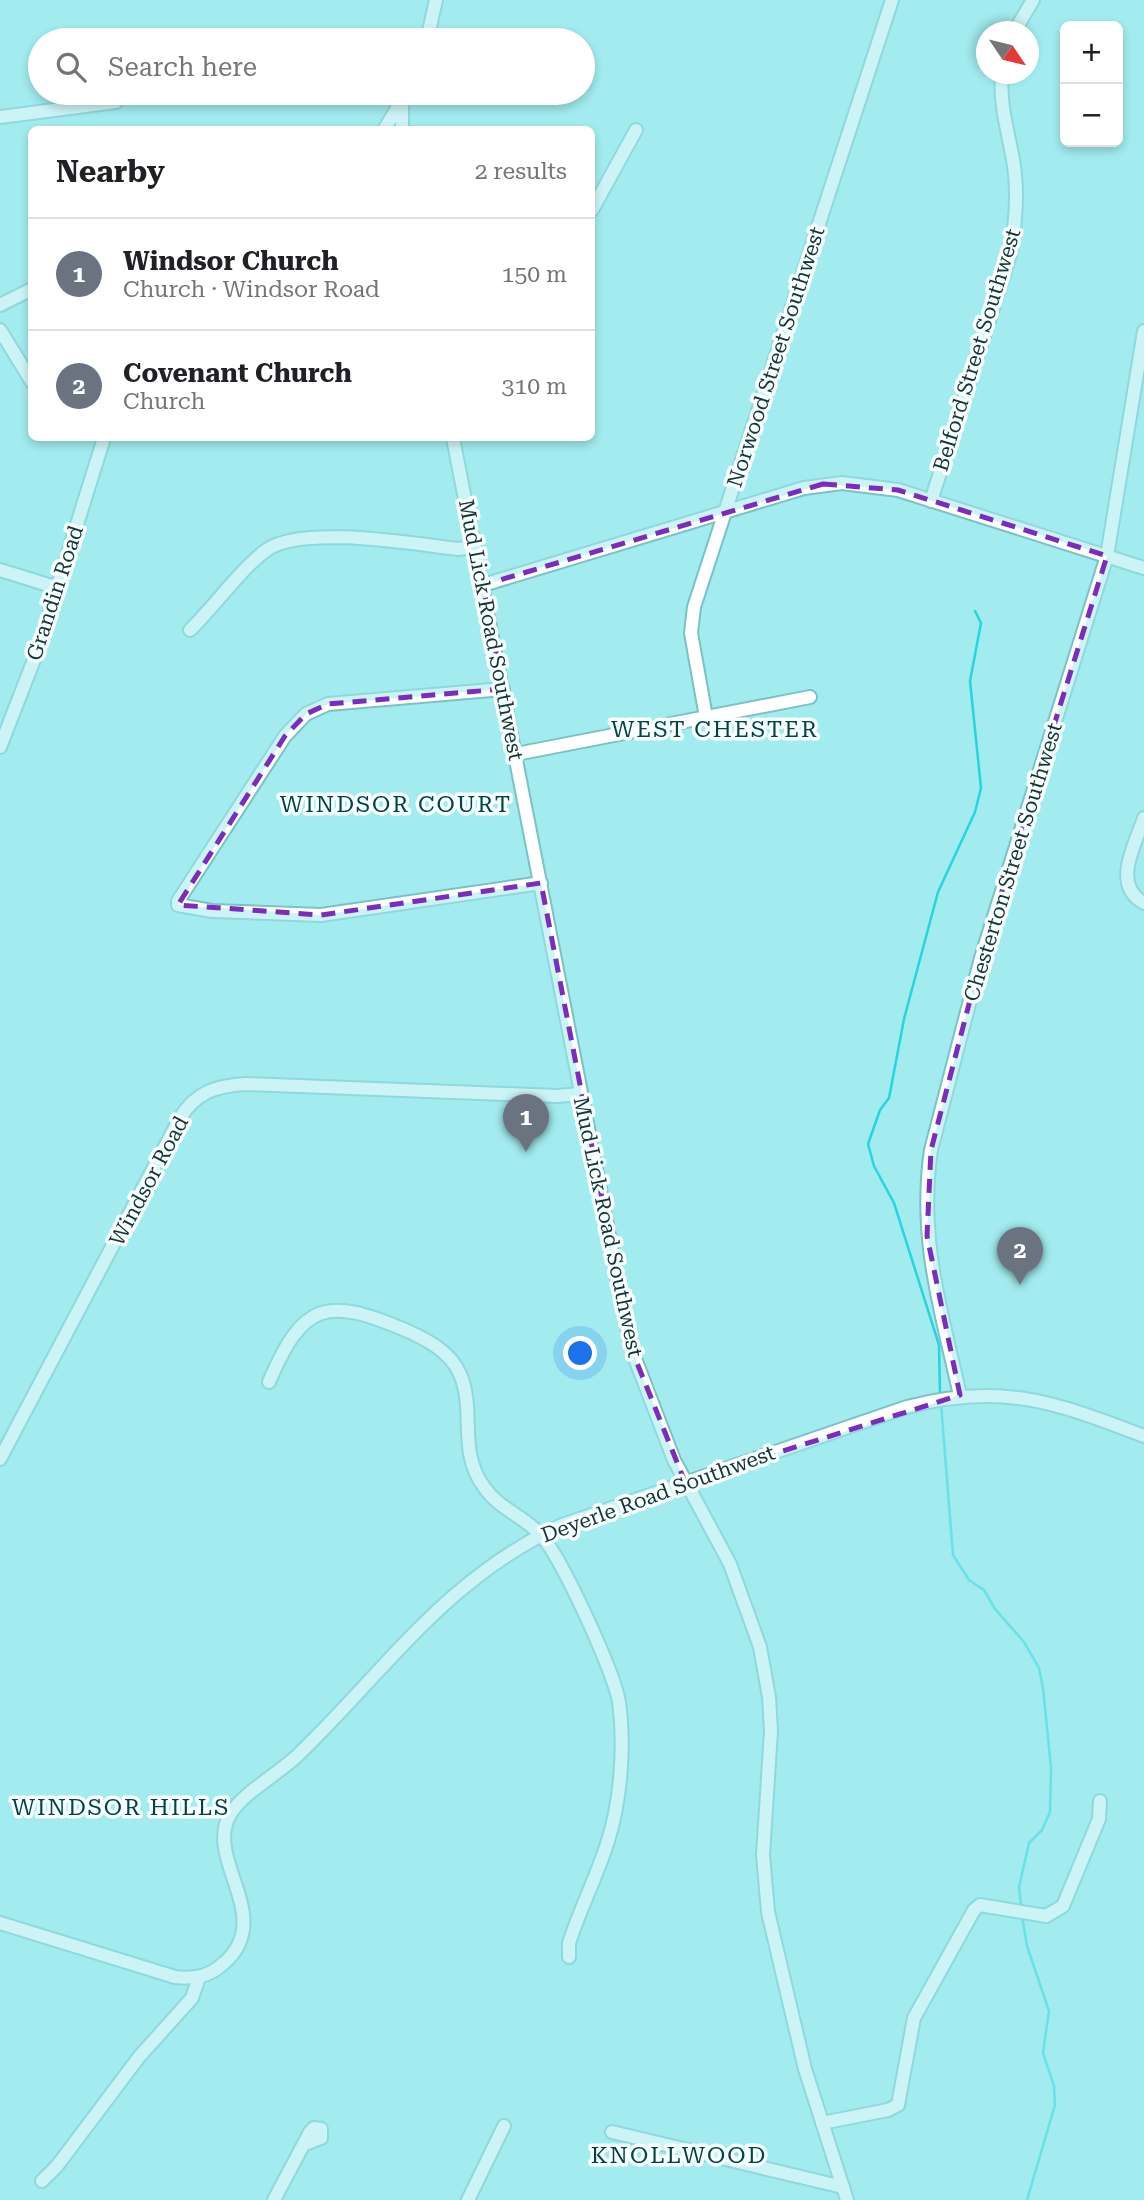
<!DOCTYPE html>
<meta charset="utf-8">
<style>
body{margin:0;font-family:"Roboto Serif",serif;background:#f2f2f2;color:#202124}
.controls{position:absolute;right:21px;top:21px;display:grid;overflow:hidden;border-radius:10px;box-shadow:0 4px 10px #0003}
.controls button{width:63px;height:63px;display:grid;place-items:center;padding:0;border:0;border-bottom:2px solid #e0e0e0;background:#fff;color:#202124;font:35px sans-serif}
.compass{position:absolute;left:976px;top:21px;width:63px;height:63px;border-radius:50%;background:#fff;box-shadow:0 4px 10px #0003;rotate:125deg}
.you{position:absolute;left:581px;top:1354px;width:24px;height:24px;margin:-18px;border:5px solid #fff;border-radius:50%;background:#1a73e8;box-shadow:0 0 0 10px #1a73e833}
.badge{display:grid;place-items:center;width:46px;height:46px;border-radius:50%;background:#d93025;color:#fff;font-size:23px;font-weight:700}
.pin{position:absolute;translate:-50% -58px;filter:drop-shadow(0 2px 4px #0008)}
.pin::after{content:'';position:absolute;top:37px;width:24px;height:21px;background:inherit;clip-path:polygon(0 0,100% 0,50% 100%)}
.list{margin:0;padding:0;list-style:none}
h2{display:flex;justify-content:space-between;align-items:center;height:91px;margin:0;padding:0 28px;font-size:30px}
h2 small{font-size:23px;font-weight:400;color:#757577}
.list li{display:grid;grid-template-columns:46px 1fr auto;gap:21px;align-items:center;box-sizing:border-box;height:112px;padding:0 28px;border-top:2px solid #e0e0e0}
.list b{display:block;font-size:26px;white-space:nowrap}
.list p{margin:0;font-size:23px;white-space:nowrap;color:#757577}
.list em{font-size:23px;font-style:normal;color:#757577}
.icon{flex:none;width:38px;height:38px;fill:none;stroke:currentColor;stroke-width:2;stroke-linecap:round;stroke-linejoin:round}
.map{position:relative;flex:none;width:1144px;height:2200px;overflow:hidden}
.search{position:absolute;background:#fff;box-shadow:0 4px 10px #0003;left:28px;top:28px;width:567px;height:77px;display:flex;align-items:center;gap:18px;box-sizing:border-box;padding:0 24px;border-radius:38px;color:#757577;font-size:26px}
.panel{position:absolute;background:#fff;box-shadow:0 4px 10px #0003;left:28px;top:126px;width:567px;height:315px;border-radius:10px}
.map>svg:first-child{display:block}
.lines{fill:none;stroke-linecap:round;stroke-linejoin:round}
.stream{stroke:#27d5dc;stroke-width:2.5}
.minor-casing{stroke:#79c2c5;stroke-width:16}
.minor{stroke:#fff;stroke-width:12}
.marked{fill:none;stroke:#7b2cbf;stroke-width:5;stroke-dasharray:14 9;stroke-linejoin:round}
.labels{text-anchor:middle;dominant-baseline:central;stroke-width:7;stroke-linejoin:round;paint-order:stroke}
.street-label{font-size:21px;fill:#163436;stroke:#f8ffff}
.neighbourhood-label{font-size:23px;letter-spacing:2px;fill:#014345;stroke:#f8ffff}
</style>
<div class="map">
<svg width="1144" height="2200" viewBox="0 0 1144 2200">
<rect width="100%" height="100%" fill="#a2ebef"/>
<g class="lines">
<g class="stream">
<path d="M940,1394L939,1345L894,1203L874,1166L868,1144L880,1110L889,1098L904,1019L938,892L975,812L981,788L970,681L981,623L975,611"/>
<path d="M941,1404L953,1555L969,1580L984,1590L995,1609L1024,1642L1039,1668L1043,1688L1051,1768L1050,1812L1042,1830L1029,1843L1019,1887L1021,1906"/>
<path d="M1022,1916L1027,1946L1049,2011L1043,2053L1054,2086L1055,2105L1027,2200"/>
</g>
<defs>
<g id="minor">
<path d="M1014,32L1033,0"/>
<path d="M427,40L436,0"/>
<path d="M0,117L116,102"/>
<path d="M384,130L406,93"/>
<path d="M402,130V102"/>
<path d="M592,210L636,130"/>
<path d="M0,305L32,289"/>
<path d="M0,330L32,382"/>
<path d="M453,438L631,1348L674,1460L730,1564L760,1647L769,1697L771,1731L763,1855L768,1912L805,2069L847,2200"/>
<path d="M931,501L1009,258C1016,225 1019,194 1013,160C1008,131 999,103 1002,74"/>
<path d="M0,570L58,588"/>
<path d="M483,585L804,488L842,483L898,490L1144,568"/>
<path d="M190,630C215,606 241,568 268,549C304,525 414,544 458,549L475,547"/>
<path d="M503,689L328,704L306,714L285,736L178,901V905L212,911L321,915L541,883"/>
<path d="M706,717L691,633L694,607L892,0"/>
<path d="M0,747L37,652L104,438"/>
<path d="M516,754L810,697"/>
<path d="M1144,818C1135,845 1111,885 1144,903"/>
<path d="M269,1382C303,1302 327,1297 403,1329C426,1339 450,1351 460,1374C476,1411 457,1450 484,1487C498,1508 523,1516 540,1534C561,1556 614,1672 619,1702C625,1745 621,1802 607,1844C596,1878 580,1909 569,1943V1957"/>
<path d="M960,1395C941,1310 918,1238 931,1150L981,958L1107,556L1144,331"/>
<path d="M0,1459L180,1118C196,1092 216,1086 245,1084L557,1096L581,1094"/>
<path d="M0,1923L175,1977C194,1979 209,1977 224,1963C277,1917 202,1858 231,1813C244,1792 280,1773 299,1754C387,1669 446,1578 562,1525L907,1407C1002,1382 1055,1402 1144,1436"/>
<path d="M822,2123L888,2110L898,2105L914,2018L974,1910L980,1905L1046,1916L1063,1906L1099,1819L1100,1801"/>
<path d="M612,2132L843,2187"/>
<path d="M42,2181L57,2166L139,2057L192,1998L199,1977"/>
<path d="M274,2200L310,2132L314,2128L321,2129V2138L305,2144"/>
<path d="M468,2200L504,2126"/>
</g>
</defs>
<use href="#minor" class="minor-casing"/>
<use href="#minor" class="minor"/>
</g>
<path d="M0 0H1144V2200H0ZM823,484L898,490L1107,556L981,958L931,1150L927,1236L960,1395L685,1482L631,1348L541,883L321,915L178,905L285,736L306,714L328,704L503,689L483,585Z" fill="#a2ebef" fill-opacity=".55" fill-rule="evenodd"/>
<path class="marked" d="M823,484L898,490L1107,556L981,958L931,1150L927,1236L960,1395L685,1482L631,1348L541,883L321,915L178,905L285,736L306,714L328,704L503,689L483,585Z"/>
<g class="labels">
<g class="street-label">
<text transform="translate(977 350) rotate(-73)">Belford Street Southwest</text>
<text transform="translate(776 357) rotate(-72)">Norwood Street Southwest</text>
<text transform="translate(55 593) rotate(-72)">Grandin Road</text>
<text transform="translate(491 630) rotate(79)">Mud Lick Road Southwest</text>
<text transform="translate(1013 862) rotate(-73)">Chesterton Street Southwest</text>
<text transform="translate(149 1181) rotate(-62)">Windsor Road</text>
<text transform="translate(608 1227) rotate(78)">Mud Lick Road Southwest</text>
<text transform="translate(658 1494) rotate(-20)">Deyerle Road Southwest</text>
</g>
<g class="neighbourhood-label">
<text x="715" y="729">WEST CHESTER</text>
<text x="396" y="804">WINDSOR COURT</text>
<text x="121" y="1807">WINDSOR HILLS</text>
<text x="679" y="2155">KNOLLWOOD</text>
</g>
</g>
</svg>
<div class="controls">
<button>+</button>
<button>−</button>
</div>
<svg class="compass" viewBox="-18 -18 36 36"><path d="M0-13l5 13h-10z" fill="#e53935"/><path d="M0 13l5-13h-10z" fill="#757577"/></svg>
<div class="you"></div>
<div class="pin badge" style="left:526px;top:1152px;background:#6b7280">1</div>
<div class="pin badge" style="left:1020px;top:1285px;background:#6b7280">2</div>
<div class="search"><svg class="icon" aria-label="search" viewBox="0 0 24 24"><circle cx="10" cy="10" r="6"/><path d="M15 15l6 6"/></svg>Search here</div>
<section class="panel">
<h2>Nearby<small>2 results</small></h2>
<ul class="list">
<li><span class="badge" style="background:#6b7280">1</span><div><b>Windsor Church</b><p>Church · Windsor Road</p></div><em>150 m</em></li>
<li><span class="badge" style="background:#6b7280">2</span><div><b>Covenant Church</b><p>Church</p></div><em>310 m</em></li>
</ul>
</section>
</div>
